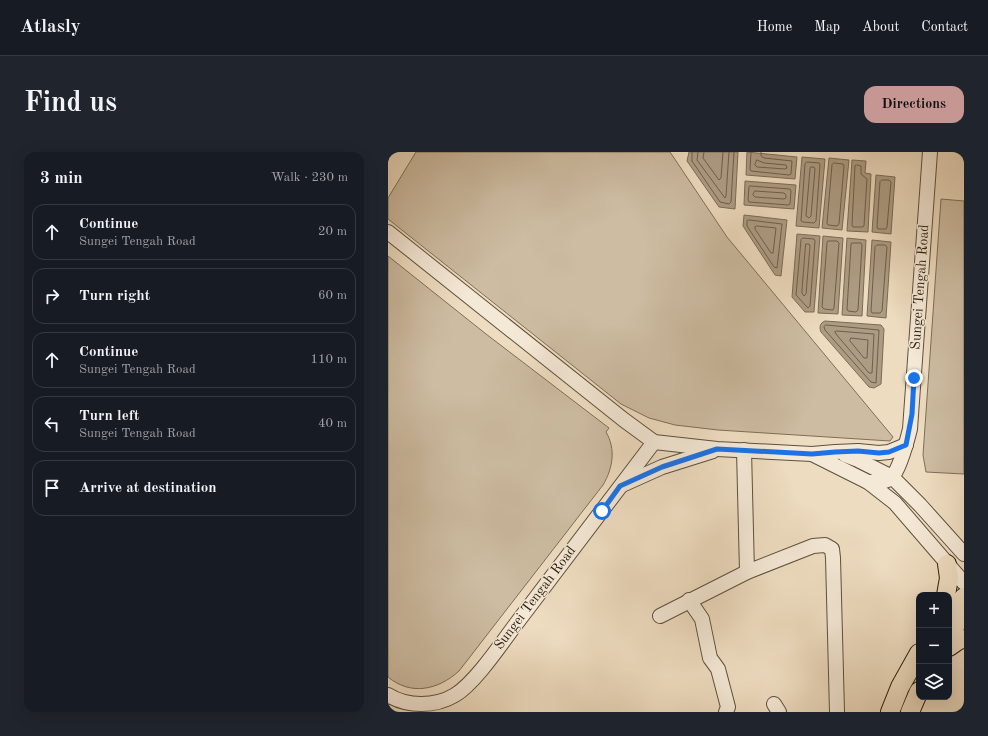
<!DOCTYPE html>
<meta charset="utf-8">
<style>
body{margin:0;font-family:"Old Standard TT",serif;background:#20242c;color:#f1f3f6}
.controls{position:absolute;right:12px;bottom:12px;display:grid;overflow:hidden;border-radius:8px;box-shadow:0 4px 16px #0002}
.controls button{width:36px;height:36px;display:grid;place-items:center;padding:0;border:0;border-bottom:1px solid #363941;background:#171b24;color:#f1f3f6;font:20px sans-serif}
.stop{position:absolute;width:12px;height:12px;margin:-9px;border:3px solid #1a73e8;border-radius:50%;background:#fff}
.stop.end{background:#1a73e8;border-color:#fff;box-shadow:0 1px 4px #0008}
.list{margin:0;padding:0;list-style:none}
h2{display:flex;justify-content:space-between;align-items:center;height:52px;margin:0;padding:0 16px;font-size:17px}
h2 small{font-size:13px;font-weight:400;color:#9ea1a6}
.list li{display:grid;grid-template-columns:26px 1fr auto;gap:12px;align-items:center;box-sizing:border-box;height:56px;margin:0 8px 8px;padding:0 8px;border:1px solid #363941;border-radius:12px}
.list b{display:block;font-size:15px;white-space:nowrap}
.list p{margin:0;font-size:13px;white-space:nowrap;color:#9ea1a6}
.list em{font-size:13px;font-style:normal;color:#9ea1a6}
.icon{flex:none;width:22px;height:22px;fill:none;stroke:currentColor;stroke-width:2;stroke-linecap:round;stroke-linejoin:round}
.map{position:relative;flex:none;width:576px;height:560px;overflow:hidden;border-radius:12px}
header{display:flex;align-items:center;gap:24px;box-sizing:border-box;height:56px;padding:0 20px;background:#171b24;border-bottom:1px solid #363941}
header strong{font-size:19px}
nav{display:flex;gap:22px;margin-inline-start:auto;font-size:14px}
.intro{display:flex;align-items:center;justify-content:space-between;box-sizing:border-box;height:96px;padding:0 24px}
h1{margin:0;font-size:28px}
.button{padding:10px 18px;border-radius:12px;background:#c59692;color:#111;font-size:14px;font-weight:700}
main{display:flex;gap:24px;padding:0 24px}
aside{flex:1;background:#171b24;border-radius:12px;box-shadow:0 4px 16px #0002}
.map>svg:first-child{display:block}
.green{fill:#cdbca2;stroke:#7e6e59}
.water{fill:#ad9c84;stroke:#7a6b56}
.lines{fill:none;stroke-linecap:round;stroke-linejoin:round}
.shore{stroke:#6e5e4a;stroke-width:1}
.minor-casing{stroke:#5e503c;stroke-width:16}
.major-casing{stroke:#2e2110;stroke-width:20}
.minor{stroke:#f4e8d6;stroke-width:14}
.major{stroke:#eedcc0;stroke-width:18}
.route{stroke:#1a73e8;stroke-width:5}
.labels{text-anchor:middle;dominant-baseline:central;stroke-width:3;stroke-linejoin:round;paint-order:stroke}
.street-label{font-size:14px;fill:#2e2110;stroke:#f4e8d6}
</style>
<header>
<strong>Atlasly</strong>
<nav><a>Home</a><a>Map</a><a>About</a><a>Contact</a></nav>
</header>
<div class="intro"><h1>Find us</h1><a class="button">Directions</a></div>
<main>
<aside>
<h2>3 min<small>Walk · 230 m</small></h2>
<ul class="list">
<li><svg class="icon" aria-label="ahead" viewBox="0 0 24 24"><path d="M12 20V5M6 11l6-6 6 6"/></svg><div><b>Continue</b><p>Sungei Tengah Road</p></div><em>20 m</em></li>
<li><svg class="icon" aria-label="right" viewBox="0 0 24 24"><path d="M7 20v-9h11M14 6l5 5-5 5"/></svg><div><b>Turn right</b></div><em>60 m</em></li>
<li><svg class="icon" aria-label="ahead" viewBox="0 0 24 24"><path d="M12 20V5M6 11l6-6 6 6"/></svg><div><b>Continue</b><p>Sungei Tengah Road</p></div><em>110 m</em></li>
<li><svg class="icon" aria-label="left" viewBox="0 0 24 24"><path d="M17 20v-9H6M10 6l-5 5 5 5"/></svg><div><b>Turn left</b><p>Sungei Tengah Road</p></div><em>40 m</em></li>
<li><svg class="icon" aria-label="arrive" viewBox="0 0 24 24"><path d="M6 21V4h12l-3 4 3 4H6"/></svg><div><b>Arrive at destination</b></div></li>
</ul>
</aside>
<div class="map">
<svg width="576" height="560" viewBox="0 0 576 560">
<rect width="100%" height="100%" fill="#eedcc0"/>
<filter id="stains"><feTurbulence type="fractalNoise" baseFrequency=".005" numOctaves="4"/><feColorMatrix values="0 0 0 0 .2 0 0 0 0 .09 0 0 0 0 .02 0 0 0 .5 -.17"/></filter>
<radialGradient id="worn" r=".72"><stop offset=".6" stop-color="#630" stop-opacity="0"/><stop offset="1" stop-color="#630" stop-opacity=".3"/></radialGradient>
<g class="green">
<path d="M28,0H282L339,85L505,285L502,289L330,278L287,273L261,266L233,252L0,67V46Z"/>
<path d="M553,47L576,49V322L538,320L535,303Z"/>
<path d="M0,104L98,182L221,276L218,280C228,297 225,316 215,333L71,519C50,538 23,544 0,525Z"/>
</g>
<g class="water">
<path d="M301,0H350L347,57L331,55L299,9Z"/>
<path d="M359,0L409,5L407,27L358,23Z"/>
<path d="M414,5L437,7L431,76L408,74Z"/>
<path d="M441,6L461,8L454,78L434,76Z"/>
<path d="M464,8L478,9L477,21L483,22L480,80L459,79Z"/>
<path d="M488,23L507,25L503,82L484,80Z"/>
<path d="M357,29L408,33L406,57L356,53Z"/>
<path d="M356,63L399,68L393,124L387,123L355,74Z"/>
<path d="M409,82L432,84L426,160H417L404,145Z"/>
<path d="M435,84L455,86L450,162L430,161Z"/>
<path d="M459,86L478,88L474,164L454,163Z"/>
<path d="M484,88L503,90L498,166L479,164Z"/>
<path d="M437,169L493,173L496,177L493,232L486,236L481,235L433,180C431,175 432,171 437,169Z"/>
</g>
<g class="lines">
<g class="shore">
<path d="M304,0V9L332,50L341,52L343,50L346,0"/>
<path d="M310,0L309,8L337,46L338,44L341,0"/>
<path d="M316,0L315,6L331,28L333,26L335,0"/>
<path d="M363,0L362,17L363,19L401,23L403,22L404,9L376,6L373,4V0"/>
<path d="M369,8L376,11L398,13L399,16L397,17L369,15L367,13Z"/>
<path d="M419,10L431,11L432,12L428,69L426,71L415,70L413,69L417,12Z"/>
<path d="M446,11L455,12L456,14L451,72L449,74L440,73L439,71L444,13Z"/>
<path d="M469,13L473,14V22L479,27L476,74L474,75H465L464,73L467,14Z"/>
<path d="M423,15H426L427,17L423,64L421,66L418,64L422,17Z"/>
<path d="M494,28H501L503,30L499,75L498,77H490L489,75L492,30Z"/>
<path d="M362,34L402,37L403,39L402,52L400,53L361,50L360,48L361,35Z"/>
<path d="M367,39L396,41L398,43V46L396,47L367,45L365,43Z"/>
<path d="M361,68L394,72L389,116L386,115L359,74V69Z"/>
<path d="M369,74L388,76L385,101H383L367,77V75Z"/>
<path d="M415,86L426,87L427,89L422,154L420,156L408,143L413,88Z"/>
<path d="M440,89H449L451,91L446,156L445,158L436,157L434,155L439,91Z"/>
<path d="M464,91H473L474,93L470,158L468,160L460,159L459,157L463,93Z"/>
<path d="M418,92H421L422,94L418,142L416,144L414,141Z"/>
<path d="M489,93H497L499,95L494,159L492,161H484L483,159L487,95Z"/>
<path d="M438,173L491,178L488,231L483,230L437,178L436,175Z"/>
<path d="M449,179L486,182L484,221H481L448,182L447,180Z"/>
<path d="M463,186L480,188L479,206H476L462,189Z"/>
</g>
<defs>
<g id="minor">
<path d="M0,80L236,268L266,290L329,297L424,302L447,300L470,299L491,301L501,300L518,293"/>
<path d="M356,298L359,420"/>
<path d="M424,302L480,330L507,351L576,431"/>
<path d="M457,303L470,308L504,325L532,353L576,402"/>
<path d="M480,330C488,330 498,331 504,325C512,316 519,289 522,277L542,0"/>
<path d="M234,333L274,315L325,299"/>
<path d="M301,448L314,467L322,506L330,517L340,555L338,560"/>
<path d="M272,464L359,420L425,394L437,393L444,397L445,406L449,560"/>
<path d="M0,543C19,555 47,555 67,543C87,531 113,492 128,472C174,411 220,350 266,290"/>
<path d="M386,552L391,560"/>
</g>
<g id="major">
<path d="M558,443L561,426L559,412"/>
<path d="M561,461L576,445"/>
<path d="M561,481L576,463"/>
<path d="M561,495L571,488L576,487"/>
<path d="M502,560L512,535L531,501"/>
<path d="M522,560L531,539"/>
</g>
</defs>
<use href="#minor" class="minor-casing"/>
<use href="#major" class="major-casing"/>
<use href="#minor" class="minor"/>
<use href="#major" class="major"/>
</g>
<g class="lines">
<path class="route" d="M214,359L232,334L274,315L329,297L424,302L447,300L470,299L491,301L501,300L518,293L524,262L526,226"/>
</g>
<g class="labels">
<g class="street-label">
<text transform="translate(532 135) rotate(-86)">Sungei Tengah Road</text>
<text transform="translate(147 446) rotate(-53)">Sungei Tengah Road</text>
</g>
</g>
<rect width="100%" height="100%" filter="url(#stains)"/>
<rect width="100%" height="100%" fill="url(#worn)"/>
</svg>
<div class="controls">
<button>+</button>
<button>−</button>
<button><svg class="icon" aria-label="layers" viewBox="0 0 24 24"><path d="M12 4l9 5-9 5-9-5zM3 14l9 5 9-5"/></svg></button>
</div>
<div class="stop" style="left:214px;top:359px"></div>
<div class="stop end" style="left:526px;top:226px"></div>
</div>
</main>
